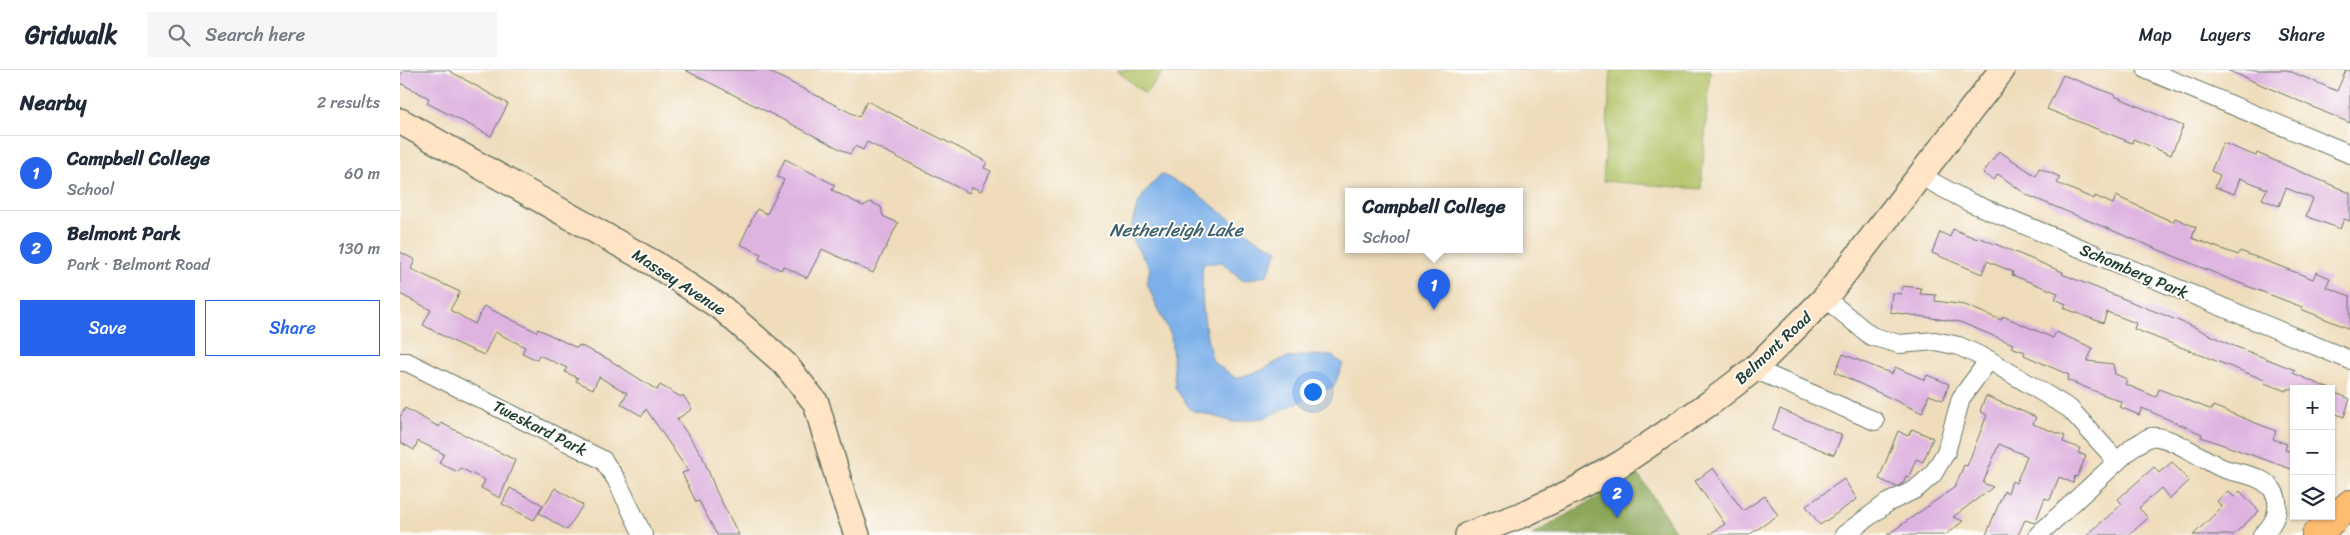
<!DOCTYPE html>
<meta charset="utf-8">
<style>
body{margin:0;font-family:Sriracha,sans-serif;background:#f6f6f7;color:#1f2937}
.controls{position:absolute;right:15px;bottom:15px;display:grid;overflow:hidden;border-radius:0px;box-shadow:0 1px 4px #0004}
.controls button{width:45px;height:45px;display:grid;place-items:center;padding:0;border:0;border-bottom:1px solid #e0e1e3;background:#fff;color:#1f2937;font:25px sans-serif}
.you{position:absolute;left:912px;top:321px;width:18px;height:18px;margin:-12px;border:4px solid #fff;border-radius:50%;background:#1a73e8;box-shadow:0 0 0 8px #1a73e833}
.badge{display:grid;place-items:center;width:32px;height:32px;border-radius:50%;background:#2563eb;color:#fff;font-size:16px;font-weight:700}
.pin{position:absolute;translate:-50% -41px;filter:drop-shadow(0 1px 2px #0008)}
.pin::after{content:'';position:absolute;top:26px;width:18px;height:15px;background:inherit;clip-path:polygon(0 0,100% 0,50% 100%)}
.popup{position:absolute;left:945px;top:118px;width:178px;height:65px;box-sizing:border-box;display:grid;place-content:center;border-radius:0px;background:#fff;filter:drop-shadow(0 1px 4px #0005);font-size:16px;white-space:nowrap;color:#747a83}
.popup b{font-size:19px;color:#1f2937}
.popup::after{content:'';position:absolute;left:50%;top:100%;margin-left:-10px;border:10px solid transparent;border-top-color:#fff}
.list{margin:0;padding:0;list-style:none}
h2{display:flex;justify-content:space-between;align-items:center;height:65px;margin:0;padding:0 20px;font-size:21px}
h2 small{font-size:16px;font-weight:400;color:#747a83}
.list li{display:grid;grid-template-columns:32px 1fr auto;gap:15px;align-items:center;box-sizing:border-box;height:75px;padding:0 20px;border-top:1px solid #e0e1e3}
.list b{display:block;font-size:19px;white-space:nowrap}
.list p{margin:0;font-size:16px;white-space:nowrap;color:#747a83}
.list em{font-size:16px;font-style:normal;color:#747a83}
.actions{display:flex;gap:10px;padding:15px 20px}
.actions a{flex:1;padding:11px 0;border:1px solid #2563eb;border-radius:0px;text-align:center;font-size:18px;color:#2563eb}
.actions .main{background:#2563eb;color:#fff}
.icon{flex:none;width:28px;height:28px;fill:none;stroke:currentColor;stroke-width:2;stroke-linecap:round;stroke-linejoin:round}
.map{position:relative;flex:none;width:1950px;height:465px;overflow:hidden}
header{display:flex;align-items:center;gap:30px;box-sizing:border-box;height:70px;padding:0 25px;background:#fff;border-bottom:1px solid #e0e1e3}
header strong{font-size:24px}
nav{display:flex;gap:28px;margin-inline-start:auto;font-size:18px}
.search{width:350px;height:45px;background:#f6f6f7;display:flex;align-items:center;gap:12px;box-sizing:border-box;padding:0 18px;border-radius:0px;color:#747a83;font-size:19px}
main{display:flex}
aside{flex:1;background:#fff}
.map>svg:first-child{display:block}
.green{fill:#b1c164;stroke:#687f4c}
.forest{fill:#8ca75a;stroke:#567247}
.water{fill:#7db0ea;stroke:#4e768f}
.building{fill:#deb3e0}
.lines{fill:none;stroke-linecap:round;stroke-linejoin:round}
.street-casing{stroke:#677563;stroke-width:20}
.secondary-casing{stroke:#677563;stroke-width:28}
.highway-casing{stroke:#677563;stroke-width:30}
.street{stroke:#fff;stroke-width:18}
.secondary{stroke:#ffe4c6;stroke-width:25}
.highway{stroke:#febc70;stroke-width:28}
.labels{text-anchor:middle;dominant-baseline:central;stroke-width:4;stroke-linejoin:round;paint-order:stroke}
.street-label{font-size:16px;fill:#1f3d34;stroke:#fdfcf7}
.water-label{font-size:18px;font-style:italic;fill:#3b606b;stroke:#fdfcf7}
</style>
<header>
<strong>Gridwalk</strong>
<div class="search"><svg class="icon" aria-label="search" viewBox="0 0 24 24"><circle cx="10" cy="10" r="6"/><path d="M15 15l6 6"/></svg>Search here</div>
<nav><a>Map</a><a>Layers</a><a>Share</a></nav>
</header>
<main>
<aside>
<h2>Nearby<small>2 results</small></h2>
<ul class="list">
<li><span class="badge">1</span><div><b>Campbell College</b><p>School</p></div><em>60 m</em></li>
<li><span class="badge">2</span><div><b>Belmont Park</b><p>Park · Belmont Road</p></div><em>130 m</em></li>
</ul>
<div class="actions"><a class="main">Save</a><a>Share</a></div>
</aside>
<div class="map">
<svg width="1950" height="465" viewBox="0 0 1950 465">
<rect width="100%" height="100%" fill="#fdfcf7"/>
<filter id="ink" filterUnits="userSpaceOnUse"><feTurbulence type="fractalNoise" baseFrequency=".02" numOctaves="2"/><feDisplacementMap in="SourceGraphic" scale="10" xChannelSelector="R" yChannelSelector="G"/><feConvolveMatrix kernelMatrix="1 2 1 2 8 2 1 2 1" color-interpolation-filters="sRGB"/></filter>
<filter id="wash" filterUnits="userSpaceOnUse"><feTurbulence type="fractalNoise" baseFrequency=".0096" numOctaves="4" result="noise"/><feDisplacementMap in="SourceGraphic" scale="20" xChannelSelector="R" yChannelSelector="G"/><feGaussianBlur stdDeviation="1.12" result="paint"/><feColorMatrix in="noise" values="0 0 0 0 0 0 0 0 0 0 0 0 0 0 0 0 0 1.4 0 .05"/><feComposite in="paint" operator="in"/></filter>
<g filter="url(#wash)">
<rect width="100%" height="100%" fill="#eedcba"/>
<g class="green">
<path d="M716,0H765L745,24Z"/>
<path d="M1211,0H1310L1301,119L1203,111Z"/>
</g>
<path class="forest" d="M1238,404L1278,465H1132Z"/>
<path class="water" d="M761,104L794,121L854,168L878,180L867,205L843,211L822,192L803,194C800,226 804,261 813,292L836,308L860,301L882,289L907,285L932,286L943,294L934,316L864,348L834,352L791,340L775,318L771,265L757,238L747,212L750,198L730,167C735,135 739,128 761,104Z"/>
<g id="blocks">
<g class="building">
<path d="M4,0H48L108,34L91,66L27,33L29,28L0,13V6Z"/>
<path d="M285,0H366L459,47L467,31L587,92L584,98L591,101L581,121L572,117L569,123L467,72L463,80L455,76L450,84Z"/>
<path d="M1827,0H1887L1937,21L1946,0H1950V53Z"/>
<path d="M1663,5L1715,25V26L1783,56L1771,85L1733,69L1732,73L1647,39Z"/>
<path d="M1823,73L1856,86L1857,83L1950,123V151L1944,149L1940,159L1906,146L1913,129L1886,118L1879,136L1862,129L1867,119L1840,108L1834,124L1815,117L1820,105L1811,101Z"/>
<path d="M1599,81L1636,106L1639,98L1660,107L1657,113L1694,129L1695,126L1713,134L1716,126L1773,152L1775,148L1796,157L1792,168L1838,185L1840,181L1913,209L1916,202L1930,208L1926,217L1950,226V259L1901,239L1902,237L1829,209L1627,125L1598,104L1594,110L1583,103Z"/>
<path d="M385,89L435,115L432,120L463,136L470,132L481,137L483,146L498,153L473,203L422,179L407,208L383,196L381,200L359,189L361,184L340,174L357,139L367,144L384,110L377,107Z"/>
<path d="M1553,159L1577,169L1578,167L1663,202L1662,204L1794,257L1829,274L1895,300L1893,303L1930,319H1887L1886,321L1864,313L1865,310L1734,259L1736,253L1707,242L1703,253L1664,238L1666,234L1655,229L1658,223L1612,205L1613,202L1587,191L1582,204L1532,183L1540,162L1550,167Z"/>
<path d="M0,182L15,190L11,199L60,222L50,240L75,254L84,236L137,262L138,259L177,278L179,275L208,289L257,320L260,315L281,327L283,325L292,339L277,349L302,385L317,423L339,465H317L299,431L296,432L282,403L288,401L246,339L242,346L221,334L227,323L199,307L193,319L176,311L178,308L165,302L167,298L139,285L137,290L122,283L125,277L95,262L84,285L58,274L23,255L31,240L0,224Z"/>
<path d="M1502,216L1521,218L1520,224L1536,225L1535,231L1565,235L1601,250L1603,246L1653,268L1656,262L1693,278L1687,291L1713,294L1715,304L1727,309L1725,314L1756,327L1759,319L1812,340L1813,336L1876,361L1873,369L1887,374L1885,380L1894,382V400L1801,367L1802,364L1742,338L1739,345L1720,337L1722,332L1667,310L1669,305L1624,285L1625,282L1611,277L1613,274L1560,252L1490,242L1492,223L1501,224Z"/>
<path d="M1443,284L1492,304L1495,297L1525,310L1527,305L1549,314L1543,330L1529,325L1522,343L1435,302Z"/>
<path d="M1931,321L1950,329L1944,347L1931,342Z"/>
<path d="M1586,326L1636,347L1633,354L1665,366L1663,372L1680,378L1678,383L1686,386L1677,407L1675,406L1673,413L1659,407L1650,430L1645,428L1635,453L1625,450L1618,465H1586L1604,421L1608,423L1612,411L1616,413L1627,386L1599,374L1583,413L1593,417L1553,447L1563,451L1545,465H1487L1555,417L1564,395L1567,396L1587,345L1580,341Z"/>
<path d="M5,338L39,357L41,353L115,390L100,428L81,418L85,410L60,398L58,402L39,393L44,384L18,371L14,380L0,372V347Z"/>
<path d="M1380,339L1442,365L1434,385L1372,360Z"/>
<path d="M1512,359L1533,368L1523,392L1516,389L1509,407L1506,406L1503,413L1497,417L1479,409L1498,361L1508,366Z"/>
<path d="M1772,392L1789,411L1770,429L1761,418L1739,438L1748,448L1729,465H1687L1722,434L1718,429L1754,397L1759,403Z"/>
<path d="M1313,398L1343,441L1365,426L1378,445L1349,465H1308L1325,454L1295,411Z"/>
<path d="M1444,409L1457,429L1420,455L1406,436Z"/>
<path d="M110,418L143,435L134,450L102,434Z"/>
<path d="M155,418L183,435L167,460L139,443Z"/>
<path d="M1828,421L1834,427L1840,421L1859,441L1833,465H1793L1822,437L1817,431Z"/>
</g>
</g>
</g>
<g filter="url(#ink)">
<use href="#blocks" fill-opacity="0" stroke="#677563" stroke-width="1"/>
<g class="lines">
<defs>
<g id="street">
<path d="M1747,0L1950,84"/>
<path d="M1521,106L1569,132L1950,290"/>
<path d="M1425,228L1471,266L1499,274L1535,271L1559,276L1589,290L1670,339L1717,391"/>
<path d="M0,292H7L203,390L216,409L243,465"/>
<path d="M1354,299L1475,351"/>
<path d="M1444,465L1487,433L1516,419L1533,404L1546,382L1561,328L1589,290"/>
<path d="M1638,465L1734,376C1739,374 1746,368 1751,367C1769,364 1805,391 1822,398C1834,403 1848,403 1859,409C1885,421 1881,449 1862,465"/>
</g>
<g id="secondary">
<path d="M0,51L255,194L323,239L385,294L416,333L442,422L457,465"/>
<path d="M1068,465L1124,444L1175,420L1222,393L1310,333L1354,299L1425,228L1602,0"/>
</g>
<path id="highway" d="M1916,465L1950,434"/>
</defs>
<use href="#street" class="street-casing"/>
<use href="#secondary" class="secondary-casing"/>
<use href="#highway" class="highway-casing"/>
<use href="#street" class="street"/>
<use href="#secondary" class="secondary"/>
<use href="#highway" class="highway"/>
</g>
</g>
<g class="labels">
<g class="street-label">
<text transform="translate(1734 201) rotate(23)">Schomberg Park</text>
<text transform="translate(279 212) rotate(33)">Massey Avenue</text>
<text transform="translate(1373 278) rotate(-43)">Belmont Road</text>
<text transform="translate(140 358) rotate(27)">Tweskard Park</text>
</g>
<g class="water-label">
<text x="776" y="160">Netherleigh Lake</text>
</g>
</g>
</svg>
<div class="controls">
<button>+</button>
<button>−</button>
<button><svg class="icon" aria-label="layers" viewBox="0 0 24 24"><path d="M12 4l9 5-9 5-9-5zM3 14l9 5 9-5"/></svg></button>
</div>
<div class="you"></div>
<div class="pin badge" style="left:1034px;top:240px">1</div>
<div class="popup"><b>Campbell College</b>School</div>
<div class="pin badge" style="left:1217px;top:448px">2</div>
</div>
</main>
